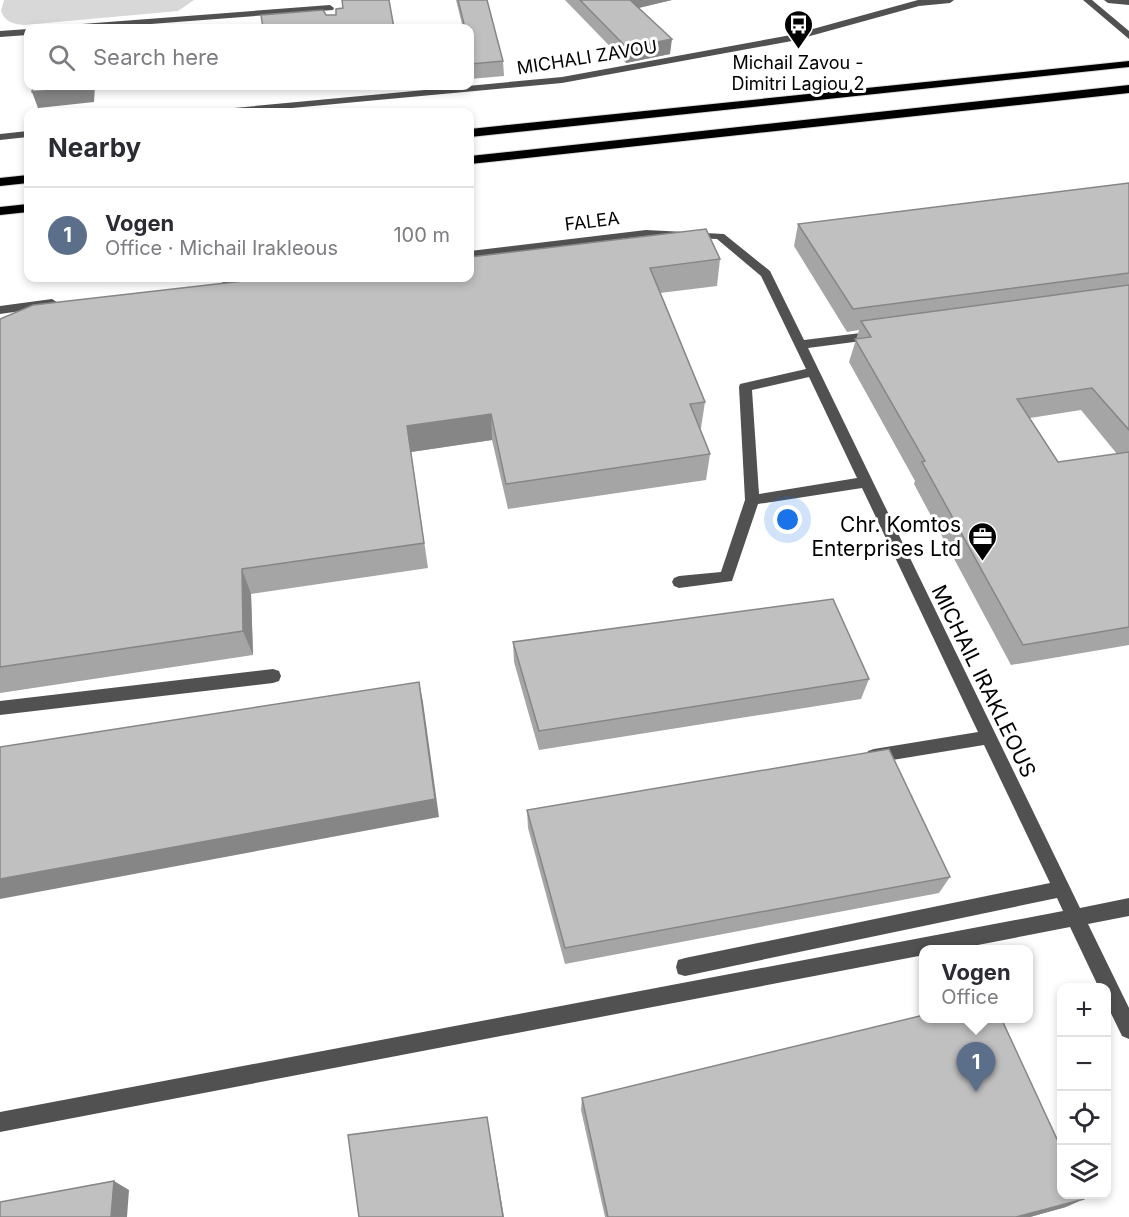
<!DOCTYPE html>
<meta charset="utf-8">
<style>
body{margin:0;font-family:Inter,sans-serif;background:#f2f2f3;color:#2b2b33}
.controls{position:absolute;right:18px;bottom:18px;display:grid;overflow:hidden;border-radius:12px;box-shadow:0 3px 9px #0003}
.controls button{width:54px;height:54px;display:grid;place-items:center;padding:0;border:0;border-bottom:2px solid #e1e1e2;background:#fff;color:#2b2b33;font:30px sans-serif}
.you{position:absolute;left:788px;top:520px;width:21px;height:21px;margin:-15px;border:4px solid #fff;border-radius:50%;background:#1a73e8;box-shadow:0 0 0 9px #1a73e833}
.badge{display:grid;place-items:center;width:39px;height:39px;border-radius:50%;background:#000;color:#fff;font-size:20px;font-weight:700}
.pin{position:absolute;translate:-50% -50px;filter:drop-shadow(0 2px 3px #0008)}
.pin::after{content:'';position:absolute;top:32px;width:21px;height:18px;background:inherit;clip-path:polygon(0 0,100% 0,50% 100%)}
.popup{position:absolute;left:919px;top:945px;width:114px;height:78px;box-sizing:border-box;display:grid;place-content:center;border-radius:12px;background:#fff;filter:drop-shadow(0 2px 4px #0005);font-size:20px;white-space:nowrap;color:#7c7c81}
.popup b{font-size:22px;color:#2b2b33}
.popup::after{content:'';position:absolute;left:50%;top:100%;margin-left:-12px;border:12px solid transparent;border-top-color:#fff}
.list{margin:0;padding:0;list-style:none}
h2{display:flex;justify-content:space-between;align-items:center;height:78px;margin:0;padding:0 24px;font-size:26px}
h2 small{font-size:20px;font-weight:400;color:#7c7c81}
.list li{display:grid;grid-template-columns:39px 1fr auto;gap:18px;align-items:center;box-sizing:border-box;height:96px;padding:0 24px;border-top:2px solid #e1e1e2}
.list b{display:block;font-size:22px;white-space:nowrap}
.list p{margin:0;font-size:20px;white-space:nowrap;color:#7c7c81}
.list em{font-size:20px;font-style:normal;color:#7c7c81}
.icon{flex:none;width:33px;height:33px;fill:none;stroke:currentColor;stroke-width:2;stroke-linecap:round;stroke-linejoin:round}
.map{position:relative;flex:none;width:1129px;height:1217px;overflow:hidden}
.search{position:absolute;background:#fff;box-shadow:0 3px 9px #0003;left:24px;top:24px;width:450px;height:66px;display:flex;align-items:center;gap:15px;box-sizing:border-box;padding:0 21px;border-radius:12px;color:#7c7c81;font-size:22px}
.panel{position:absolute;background:#fff;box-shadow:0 3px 9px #0003;left:24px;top:108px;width:450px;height:174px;border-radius:12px}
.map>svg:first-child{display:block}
.green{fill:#d8d8d8}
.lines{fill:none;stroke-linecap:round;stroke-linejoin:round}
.highway-casing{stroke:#dbdbdb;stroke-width:2}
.minor{fill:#515151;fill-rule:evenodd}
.highway{fill:#000;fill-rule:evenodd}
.wall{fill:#a5a5a5;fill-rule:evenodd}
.shaded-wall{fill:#868686}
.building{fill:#c0c0c0;stroke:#868686;stroke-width:1.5}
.labels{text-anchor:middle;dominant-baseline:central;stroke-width:6;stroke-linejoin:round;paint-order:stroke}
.far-street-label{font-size:18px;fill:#000;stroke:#fff}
.far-poi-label{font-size:18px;fill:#000;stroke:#fff}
.poi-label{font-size:21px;fill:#000;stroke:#fff;text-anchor:end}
.street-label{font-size:21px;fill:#000;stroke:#fff}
</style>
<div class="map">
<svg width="1129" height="1217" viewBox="0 0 1129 1217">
<rect width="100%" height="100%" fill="#fff"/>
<path class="green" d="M4,0H194L178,11L24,25C13,24 5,22 1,11Z"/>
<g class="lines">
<defs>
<g id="highway">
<path d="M1129,61V67L470,137V129Z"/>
<path d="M1129,85V93L470,164V156Z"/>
<path d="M28,175V183L0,186V178Z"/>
<path d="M28,204V212L0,215V207Z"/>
</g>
</defs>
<use href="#highway" class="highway-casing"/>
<g class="minor">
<path d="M918,0H954L950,3L919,6L792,41L562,83L249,112H218L223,109L562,77L791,35Z"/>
<path d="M1083,0H1092L1129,31V39Z"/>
<path d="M1104,0H1129V5L1108,3Z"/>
<path d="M330,5L334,8L333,10L98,28H64L69,25Z"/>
<path d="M28,29V35L0,37V31Z"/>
<path d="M28,131V137L0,140V134Z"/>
<path d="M646,230L724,234L770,271L804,340L877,331L883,335L877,339L808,348L1080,908L1129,898V916L1088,924L1129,1008V1039L1122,1036L1106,1003V988H1099L1070,927L952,950H924V955L0,1132V1112L1063,911L1057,898L685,976L678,974L676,967L678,960L685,958L1050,883L984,745L874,763L868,761L866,756L868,751L874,749L978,732L862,488L758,504L732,581L679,588L674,586L672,582L674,578L679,576L721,572L745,500L739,387L740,384L806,369L761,276L717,239L646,236L470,257V251ZM809,377L857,478L759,494L752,390Z"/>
<path d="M237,278H276L270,282L228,286L222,282L224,279Z"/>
<path d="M52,299L58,303L56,306L0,314V306Z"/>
<path d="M273,669L279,671L281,676L279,681L273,683L0,715V701Z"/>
</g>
<use href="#highway" class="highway"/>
</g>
<g class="wall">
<path d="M456,0H487L503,61L504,76L470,79V28H463Z"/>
<path d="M565,0H672L638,8L670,54L626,63Z"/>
<path d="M359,86H398L359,89Z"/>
<path d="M1129,183V645L1011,665L914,484L915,481L849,362L859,330L847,332L794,246L798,224ZM1081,410L1117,454L1058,462L1030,418Z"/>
<path d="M720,259L717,286L660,293L705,402L701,428L700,429L710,454L706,480L508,509L492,440L411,452L428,568L251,594L253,655L0,693V319Z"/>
<path d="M513,642L869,679L861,699L539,750L514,662Z"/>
<path d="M527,810L950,877L939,893L565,964L528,828Z"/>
<path d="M582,1098L1066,1207L1030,1217H605L581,1110Z"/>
</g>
<g class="shaded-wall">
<path d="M626,0H672L626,11Z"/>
<path d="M672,39L670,54L626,63L627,48Z"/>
<path d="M88,86H95L94,102L38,108L32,92Z"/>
<path d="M491,414L492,440L411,452L428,568L407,426Z"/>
<path d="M242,569L251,594L253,655L243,631Z"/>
<path d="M419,682L423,702L439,817L0,899V879Z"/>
<path d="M487,1117L489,1128L504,1217H503Z"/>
<path d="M114,1181L129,1190L127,1217H111Z"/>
<path d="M1084,1199L1066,1207L1030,1217H1016Z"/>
</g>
<g class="building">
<path d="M342,0H389L394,28H263L261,15L323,10L326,15H336V9L343,8Z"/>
<path d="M458,0H487L503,61L470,64V28H465Z"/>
<path d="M580,0H630L672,39L627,48Z"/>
<path d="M33,86H88V87L32,92Z"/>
<path d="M1129,183V273L853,309L798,224Z"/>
<path d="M706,229L720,259L650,268L705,402L690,404L710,454L506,484L491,414L407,426L424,543L242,569L243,631L0,667V319L33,305L270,278H470V257Z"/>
<path d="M1129,285V430L1092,388L1017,399L1058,462L1129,452V627L1023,645L922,462L925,461L855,339L871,337L861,321Z"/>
<path d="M833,599L869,679L539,731L513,642Z"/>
<path d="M419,682L435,799L0,879V747Z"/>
<path d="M889,749L950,877L565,948L527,810Z"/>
<path d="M924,1015V1018H1001L1062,1150V1194H1082L1084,1199L1016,1217H608L582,1098Z"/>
<path d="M487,1117L503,1217H359L348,1135Z"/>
<path d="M114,1181L111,1217H0V1202Z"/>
</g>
<defs>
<symbol id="bus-pin" viewBox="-11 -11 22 30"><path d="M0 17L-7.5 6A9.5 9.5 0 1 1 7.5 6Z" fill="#000" stroke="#fff"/><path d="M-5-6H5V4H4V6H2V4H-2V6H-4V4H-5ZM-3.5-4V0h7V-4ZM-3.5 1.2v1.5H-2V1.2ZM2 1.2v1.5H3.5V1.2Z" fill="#fff"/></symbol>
<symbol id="office-pin" viewBox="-11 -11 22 30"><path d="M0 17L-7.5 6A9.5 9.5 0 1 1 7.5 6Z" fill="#000" stroke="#fff"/><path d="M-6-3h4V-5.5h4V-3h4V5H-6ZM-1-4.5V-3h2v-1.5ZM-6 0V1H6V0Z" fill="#fff"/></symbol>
</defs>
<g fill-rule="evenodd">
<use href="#bus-pin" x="782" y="8" width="33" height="45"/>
<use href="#office-pin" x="966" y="520" width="33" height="45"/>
</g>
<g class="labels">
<g class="far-street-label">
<text transform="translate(587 57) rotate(-9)">MICHALI ZAVOU</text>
<text transform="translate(592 221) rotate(-7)">FALEA</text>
</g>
<g class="far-poi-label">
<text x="798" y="62">Michail Zavou -<tspan x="798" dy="21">Dimitri Lagiou 2</tspan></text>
</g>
<g class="poi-label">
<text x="961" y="524">Chr. Komtos<tspan x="961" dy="24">Enterprises Ltd</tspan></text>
</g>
<g class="street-label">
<text transform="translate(984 681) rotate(64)">MICHAIL IRAKLEOUS</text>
</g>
</g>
</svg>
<div class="controls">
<button>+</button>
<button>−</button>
<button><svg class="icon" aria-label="locate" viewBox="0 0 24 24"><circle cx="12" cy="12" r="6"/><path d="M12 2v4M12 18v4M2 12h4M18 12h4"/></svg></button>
<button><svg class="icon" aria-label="layers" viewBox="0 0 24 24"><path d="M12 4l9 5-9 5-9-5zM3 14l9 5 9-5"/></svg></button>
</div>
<div class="you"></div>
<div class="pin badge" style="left:976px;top:1092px;background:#5c6f8a">1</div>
<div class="popup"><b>Vogen</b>Office</div>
<div class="search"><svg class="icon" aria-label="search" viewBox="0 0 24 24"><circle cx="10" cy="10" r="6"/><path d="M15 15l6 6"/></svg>Search here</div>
<section class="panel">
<h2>Nearby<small></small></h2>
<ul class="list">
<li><span class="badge" style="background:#5c6f8a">1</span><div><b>Vogen</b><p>Office · Michail Irakleous</p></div><em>100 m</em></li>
</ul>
</section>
</div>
